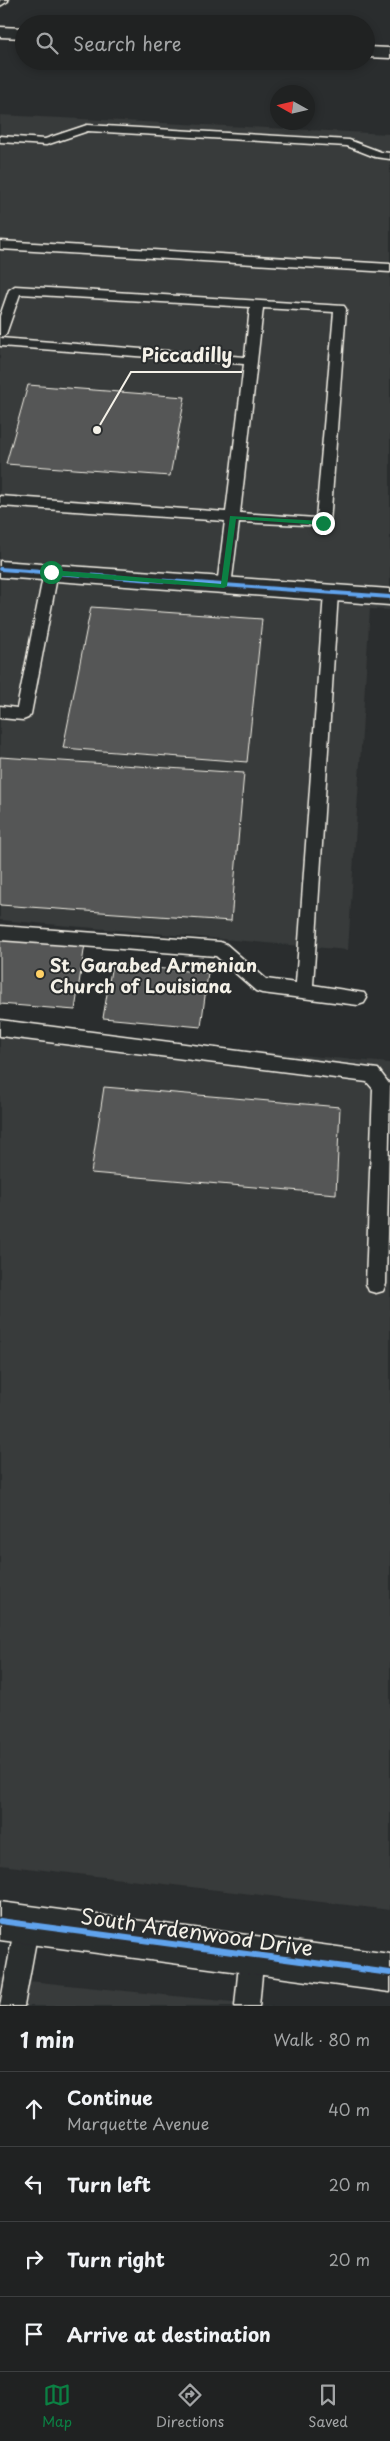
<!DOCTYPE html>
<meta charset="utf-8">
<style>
body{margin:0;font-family:"Playpen Sans",sans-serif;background:#2d2f2f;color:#f1f3f6}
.compass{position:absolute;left:270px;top:85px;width:45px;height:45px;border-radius:50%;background:#202222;box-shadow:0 2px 8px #0003;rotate:278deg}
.stop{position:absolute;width:15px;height:15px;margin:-11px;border:4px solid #0b8043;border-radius:50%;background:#fff}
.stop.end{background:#0b8043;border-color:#fff;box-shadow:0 1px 5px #0008}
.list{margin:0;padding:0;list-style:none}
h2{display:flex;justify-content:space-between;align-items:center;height:65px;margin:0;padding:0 20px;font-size:21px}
h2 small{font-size:16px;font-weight:400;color:#a2a4a5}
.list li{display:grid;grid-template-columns:32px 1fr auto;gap:15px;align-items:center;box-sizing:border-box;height:75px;padding:0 20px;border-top:1px solid #3d3f40}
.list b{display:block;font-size:19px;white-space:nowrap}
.list p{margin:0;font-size:16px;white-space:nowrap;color:#a2a4a5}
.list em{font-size:16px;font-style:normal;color:#a2a4a5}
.icon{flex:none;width:28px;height:28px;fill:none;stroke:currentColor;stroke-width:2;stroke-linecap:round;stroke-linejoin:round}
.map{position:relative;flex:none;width:390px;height:2006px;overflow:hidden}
.search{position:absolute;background:#202222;box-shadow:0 2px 8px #0003;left:15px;right:15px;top:15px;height:55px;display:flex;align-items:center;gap:12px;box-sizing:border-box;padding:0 18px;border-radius:28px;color:#a2a4a5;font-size:19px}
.sheet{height:365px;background:#202222}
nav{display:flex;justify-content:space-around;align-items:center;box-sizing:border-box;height:70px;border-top:1px solid #3d3f40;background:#202222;font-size:14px;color:#a2a4a5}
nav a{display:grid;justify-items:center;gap:2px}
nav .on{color:#0b8043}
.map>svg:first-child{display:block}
.built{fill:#373a3a}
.building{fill:#555756;stroke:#f4f1e8}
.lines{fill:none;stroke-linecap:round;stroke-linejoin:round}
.service-casing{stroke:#f4f1e8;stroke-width:3}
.minor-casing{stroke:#f4f1e8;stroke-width:3}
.tertiary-casing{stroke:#f4f1e8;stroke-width:3}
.primary-casing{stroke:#f4f1e8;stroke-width:3}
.service{fill:#2a2d2e;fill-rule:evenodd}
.minor{fill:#2a2d2e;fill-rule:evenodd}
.tertiary{fill:#2a2d2e;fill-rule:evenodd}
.primary{fill:#2a2d2e;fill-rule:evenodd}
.cycleway-far1-casing{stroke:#2a2d2e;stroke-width:6}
.cycleway-casing{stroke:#2a2d2e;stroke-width:9}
.cycleway-far1{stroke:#60a3ed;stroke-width:4}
.cycleway{stroke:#60a3ed;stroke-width:6}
.route{fill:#0b8043}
.poi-dot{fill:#ffd166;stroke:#2a2d2e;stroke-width:2}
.labels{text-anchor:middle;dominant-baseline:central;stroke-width:4;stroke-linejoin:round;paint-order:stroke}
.poi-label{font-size:18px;font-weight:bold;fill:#f4f1e8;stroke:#2a2d2e;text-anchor:start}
.near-street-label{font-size:21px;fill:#f4f1e8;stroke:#2a2d2e}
.leader{fill:none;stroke:#f4f1e8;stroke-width:2}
.callout-dot{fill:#f4f1e8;stroke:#2a2d2e;stroke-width:2}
.callout-label{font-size:19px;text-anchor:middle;font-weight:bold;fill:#f4f1e8;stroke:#2a2d2e;stroke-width:4;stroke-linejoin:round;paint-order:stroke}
</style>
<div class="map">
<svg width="390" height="2006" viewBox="0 0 390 2006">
<rect width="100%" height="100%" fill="#2a2d2e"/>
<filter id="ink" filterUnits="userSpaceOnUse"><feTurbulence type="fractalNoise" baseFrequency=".02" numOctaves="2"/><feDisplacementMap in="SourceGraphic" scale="10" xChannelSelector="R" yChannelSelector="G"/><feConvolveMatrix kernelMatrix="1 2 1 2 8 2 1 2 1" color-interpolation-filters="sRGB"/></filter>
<g filter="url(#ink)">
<g class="built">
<path d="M0,115L390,134V610L370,609L348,950L0,920Z"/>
<path d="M0,1029L390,1063V1910L0,1865Z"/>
<path d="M0,1978L272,2006H0Z"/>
</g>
<g class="building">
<path d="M28,385L185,397L170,476L6,464Z"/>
<path d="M91,607L262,619L247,762L63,748Z"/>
<path d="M0,757L244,773L231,921L0,905Z"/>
<path d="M0,937L85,944L75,1010L0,1004Z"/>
<path d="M112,964L208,973L201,1027L103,1018Z"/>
<path d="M104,1087L340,1107L336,1194L91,1173Z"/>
</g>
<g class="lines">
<defs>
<g id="service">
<path d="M87,125L349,140L381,152L390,153V159L375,157L347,146L88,131L46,145L0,142V136L45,139Z"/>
<path d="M0,241L390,264V272L0,249Z"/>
<path d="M15,286L344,306L346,309L330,523L328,526L239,522L231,586L229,590H219L217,586L225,521L0,506V496L226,512L244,364L0,346V338L245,357L250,307L20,294L6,334L0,338V316L9,290ZM263,308L334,312L316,518L240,513Z"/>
<path d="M51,567L58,572L31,714L28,718L23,720L0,718V706L17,708L44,572Z"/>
<path d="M331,588L336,589L338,593L313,985L364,993L367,998L364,1003L358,1005L262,993L256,991L216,956L0,940V926L220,942L226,944L266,979L296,983L324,593L326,589Z"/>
<path d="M0,1020L378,1069L390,1085L386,1284L383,1291L376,1293L369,1291L366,1284L373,1089L367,1082L0,1036Z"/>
<path d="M27,1912L36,1915L39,1924L24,2006H0L15,1924L18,1915Z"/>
<path d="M252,1942L261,1945L264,1954L259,2006H235L240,1954L243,1945Z"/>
</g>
<g id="minor">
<path d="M0,27L24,28V38L0,37Z"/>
<path d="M366,47L390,48V58L366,57Z"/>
<path d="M0,561L390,589V605L0,577Z"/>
</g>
<path id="tertiary" d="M0,1902L390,1954V1992L0,1940Z"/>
<path id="primary" d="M0,0H8V1L0,6Z"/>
</defs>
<use href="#service" class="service-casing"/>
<use href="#minor" class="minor-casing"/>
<use href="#tertiary" class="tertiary-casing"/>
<use href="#primary" class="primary-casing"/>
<use href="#service" class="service"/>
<use href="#minor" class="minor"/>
<use href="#tertiary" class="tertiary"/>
<use href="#primary" class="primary"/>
<defs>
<path id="cycleway-far1" d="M0,569L390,597"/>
<path id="cycleway" d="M0,1921L390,1973"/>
</defs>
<use href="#cycleway-far1" class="cycleway-far1-casing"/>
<use href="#cycleway" class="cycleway-casing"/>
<use href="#cycleway-far1" class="cycleway-far1"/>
<use href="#cycleway" class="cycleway"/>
</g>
</g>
<path class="route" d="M230,516L323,521L326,523L323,525L236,519L227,586L224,588L51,575L47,572L51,570L221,584Z"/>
<circle class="poi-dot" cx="40" cy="974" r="5"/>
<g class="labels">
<g class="poi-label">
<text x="50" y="964">St. Garabed Armenian<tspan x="50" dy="21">Church of Louisiana</tspan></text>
</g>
<g class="near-street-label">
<text transform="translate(197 1931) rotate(8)">South Ardenwood Drive</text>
</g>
</g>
<path class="leader" d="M97 430L131 372H242"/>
<circle class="callout-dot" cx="97" cy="430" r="5"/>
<g class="callout-label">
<text x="187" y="362">Piccadilly</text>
</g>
</svg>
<svg class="compass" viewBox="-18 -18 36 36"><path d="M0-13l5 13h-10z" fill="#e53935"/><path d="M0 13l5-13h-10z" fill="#a2a4a5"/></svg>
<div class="stop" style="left:51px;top:572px"></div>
<div class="stop end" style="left:323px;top:523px"></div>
<div class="search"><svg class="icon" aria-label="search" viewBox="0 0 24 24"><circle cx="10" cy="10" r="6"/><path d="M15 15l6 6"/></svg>Search here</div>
</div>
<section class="sheet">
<h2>1 min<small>Walk · 80 m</small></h2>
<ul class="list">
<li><svg class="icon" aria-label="ahead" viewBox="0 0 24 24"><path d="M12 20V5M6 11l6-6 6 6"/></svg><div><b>Continue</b><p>Marquette Avenue</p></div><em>40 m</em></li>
<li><svg class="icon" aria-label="left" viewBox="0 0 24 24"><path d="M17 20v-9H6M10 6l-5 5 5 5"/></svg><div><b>Turn left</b></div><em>20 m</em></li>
<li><svg class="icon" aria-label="right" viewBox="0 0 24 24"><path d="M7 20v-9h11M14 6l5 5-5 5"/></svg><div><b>Turn right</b></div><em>20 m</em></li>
<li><svg class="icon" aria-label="arrive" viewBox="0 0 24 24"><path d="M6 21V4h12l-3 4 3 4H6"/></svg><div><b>Arrive at destination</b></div></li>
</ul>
</section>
<nav>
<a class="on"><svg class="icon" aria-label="map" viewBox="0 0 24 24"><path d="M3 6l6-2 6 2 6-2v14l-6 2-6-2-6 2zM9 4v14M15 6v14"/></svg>Map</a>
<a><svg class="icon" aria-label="directions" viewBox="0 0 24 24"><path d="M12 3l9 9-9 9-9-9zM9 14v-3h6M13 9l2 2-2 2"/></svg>Directions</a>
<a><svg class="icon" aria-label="saved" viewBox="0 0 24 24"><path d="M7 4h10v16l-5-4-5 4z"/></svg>Saved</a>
</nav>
